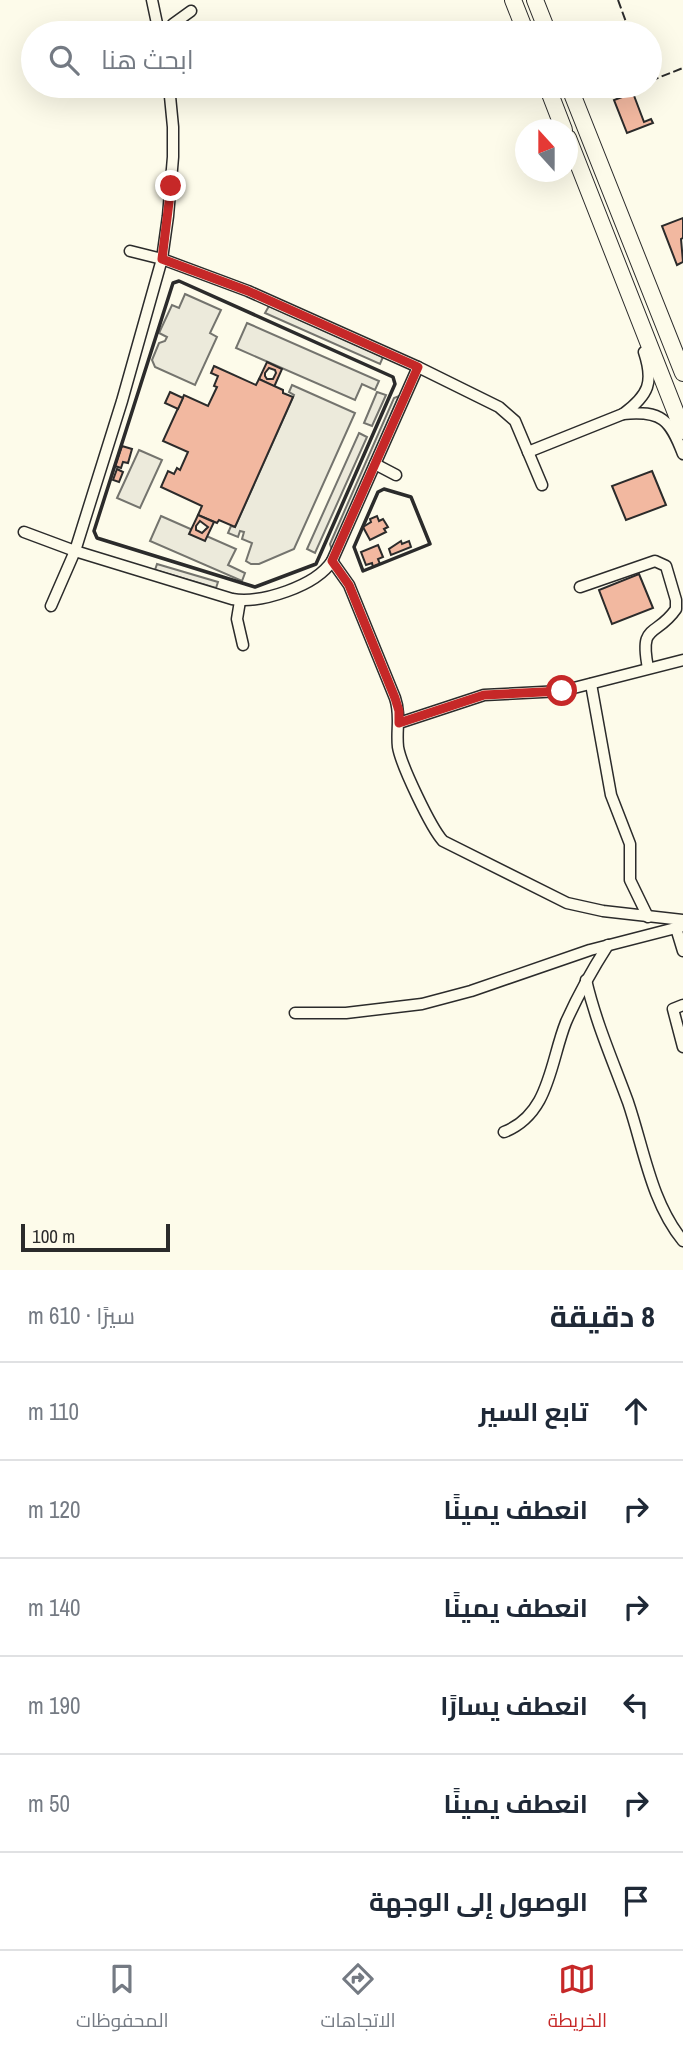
<!DOCTYPE html>
<html lang="ar">
<meta charset="utf-8">
<style>
body{margin:0;font-family:"Archivo Narrow",Cairo,sans-serif;background:#f2f2f3;color:#1f2937;direction:rtl}
.compass{position:absolute;left:515px;top:119px;width:63px;height:63px;border-radius:50%;background:#fff;box-shadow:0 7px 28px #0002;rotate:339deg}
.scale{position:absolute;left:21px;bottom:18px;width:149px;box-sizing:border-box;padding-left:7px;border:4px solid #2b2b2b;border-top:0;font-size:19px;line-height:24px;white-space:nowrap;color:#2b2b2b;-webkit-text-stroke:5px #fdfbea;paint-order:stroke}
.stop{position:absolute;width:21px;height:21px;margin:-16px;border:5px solid #c62828;border-radius:50%;background:#fff}
.stop.end{background:#c62828;border-color:#fff;box-shadow:0 2px 7px #0008}
.list{margin:0;padding:0;list-style:none}
h2{display:flex;justify-content:space-between;align-items:center;height:91px;margin:0;padding:0 28px;font-size:30px}
h2 small{font-size:23px;font-weight:400;color:#747a83}
.list li{display:grid;grid-template-columns:46px 1fr auto;gap:21px;align-items:center;box-sizing:border-box;height:98px;padding:0 28px;border-top:2px solid #e0e1e3}
.list b{display:block;font-size:26px;white-space:nowrap}
.list em{font-size:23px;font-style:normal;color:#747a83}
.icon{flex:none;width:38px;height:38px;fill:none;stroke:currentColor;stroke-width:2;stroke-linecap:round;stroke-linejoin:round}
.map{position:relative;flex:none;width:683px;height:1270px;overflow:hidden;direction:ltr}
.search{position:absolute;background:#fff;box-shadow:0 7px 28px #0002;left:21px;right:21px;top:21px;height:77px;display:flex;align-items:center;gap:18px;box-sizing:border-box;padding:0 24px;border-radius:38px;color:#747a83;font-size:26px}
.sheet{height:679px;background:#fff}
nav{display:flex;justify-content:space-around;align-items:center;box-sizing:border-box;height:98px;border-top:2px solid #e0e1e3;background:#fff;font-size:19px;color:#747a83}
nav a{display:grid;justify-items:center;gap:4px}
nav .on{color:#c62828}
.map>svg:first-child{display:block}
.parking{fill:#eceadb;stroke:#74746e;stroke-width:2}
.building{fill:#f2b8a0;stroke:#2b2b2b;stroke-width:2;fill-rule:evenodd}
.lines{fill:none;stroke-linecap:round;stroke-linejoin:round}
.minor-casing{stroke:#2b2b2b;stroke-width:13}
.highway-casing{stroke:#2b2b2b;stroke-width:18}
.minor{stroke:#fdfbea;stroke-width:10}
.highway{stroke:#fdfbea;stroke-width:16}
.fence{stroke:#2b2b2b;stroke-width:2;stroke-dasharray:9 3.5;stroke-linecap:butt}
.wall{stroke:#2b2b2b;stroke-width:3.5}
.route{stroke:#c62828;stroke-width:9}
</style>
<div class="map">
<svg width="683" height="1270" viewBox="0 0 683 1270">
<rect width="100%" height="100%" fill="#fdfbea"/>
<g class="parking">
<path d="M185,294L221,310L210,333L217,337L195,385L155,367L152,360L159,343L165,341L167,337L159,333L172,305L179,308Z"/>
<path d="M269,306L383,357L380,364L265,313Z"/>
<path d="M247,323L379,381L375,390L362,384L355,400L236,348Z"/>
<path d="M292,385L355,413L294,549L259,564H251L246,561L252,543L242,539L244,532L240,531L238,537L228,533L231,526L235,527L294,395L289,392Z"/>
<path d="M377,392L386,395L372,426L364,423Z"/>
<path d="M399,396L332,550L330,544L394,398Z"/>
<path d="M359,433L367,437L315,553L307,549Z"/>
<path d="M139,450L162,460L140,508L117,498Z"/>
<path d="M161,516L236,549L228,565L245,573L242,581L150,541Z"/>
<path d="M157,564L218,582L216,588L155,570Z"/>
</g>
<g class="building">
<path d="M633,93L644,122L651,119L653,123L627,133L614,100Z"/>
<path d="M683,218V238L681,239L683,262L677,265L662,226Z"/>
<path d="M267,362L282,369L274,387L259,379ZM269,368L275,370L276,373L273,379H267L265,376V373Z"/>
<path d="M214,366L256,385L259,379L283,390V393L293,397L235,527L219,520L217,523L198,515L202,506L161,487L168,471L174,474L177,468L180,470L188,452L163,441L184,395L208,406L217,387L214,386L218,376L211,373Z"/>
<path d="M170,392L183,398L178,409L165,403Z"/>
<path d="M122,446L132,449L128,463L123,462L121,468L115,466Z"/>
<path d="M117,469L123,472L119,482L113,480Z"/>
<path d="M652,471L666,505L626,520L612,486Z"/>
<path d="M198,515L214,522L205,541L189,534ZM200,521L208,527L202,533L196,530V526Z"/>
<path d="M377,516L379,521L383,519L388,527L384,529L386,532L370,540L363,527L371,522L370,519Z"/>
<path d="M401,541L402,544L409,541L411,547L391,555L389,549Z"/>
<path d="M378,545L383,557L378,559L380,564L373,567L372,563L366,565L361,552Z"/>
<path d="M639,574L653,608L612,624L599,590Z"/>
</g>
<g class="lines">
<defs>
<g id="minor">
<path d="M152,0L159,33"/>
<path d="M165,33L173,24L191,11"/>
<path d="M130,251L162,259L248,291L418,367L499,407L515,421L542,485"/>
<path d="M644,352C654,382 649,395 623,414C662,410 670,420 683,454"/>
<path d="M528,452L623,414"/>
<path d="M375,464L396,475"/>
<path d="M24,532L75,551L232,599C261,604 316,586 332,561L418,367"/>
<path d="M332,561L349,585L395,698C401,715 396,730 398,747C401,765 431,828 443,841L567,903L603,911L683,920"/>
<path d="M580,587L655,561L666,566L676,600V609C656,638 639,622 648,668"/>
<path d="M240,601L237,619L243,645"/>
<path d="M51,606L75,551L122,401L162,259L168,216L173,157V127L169,86"/>
<path d="M591,684L611,795L630,844V880L648,917"/>
<path d="M399,723L484,695L562,691L683,660"/>
<path d="M676,928L683,951"/>
<path d="M586,980C596,1023 613,1061 628,1102C644,1149 651,1202 683,1241"/>
<path d="M683,1005L673,1009L683,1047"/>
<path d="M295,1013H346L422,1004L471,991L590,950L683,926"/>
<path d="M504,1132C550,1114 550,1062 566,1022C578,995 592,970 608,945"/>
</g>
<g id="highway">
<path d="M513,0L526,33"/>
<path d="M535,0L548,33"/>
<path d="M547,86L564,130"/>
<path d="M569,86L683,373"/>
<path d="M568,138L683,431"/>
</g>
</defs>
<use href="#minor" class="minor-casing"/>
<use href="#highway" class="highway-casing"/>
<use href="#minor" class="minor"/>
<use href="#highway" class="highway"/>
<g class="fence">
<path d="M618,0L630,33"/>
<path d="M650,81L683,68"/>
</g>
<g class="wall">
<path d="M179,281L393,377L395,384L316,564L255,587L97,538L94,531L173,283Z"/>
<path d="M384,489L411,497L430,544L363,571L354,547L378,492Z"/>
</g>
</g>
<g class="lines">
<path class="route" d="M171,186L162,259L248,291L418,367L332,561L349,585L395,698L399,711V723L484,695L562,691"/>
</g>
</svg>
<svg class="compass" viewBox="-18 -18 36 36"><path d="M0-13l5 13h-10z" fill="#e53935"/><path d="M0 13l5-13h-10z" fill="#747a83"/></svg>
<div class="scale">100 m</div>
<div class="stop" style="left:562px;top:691px"></div>
<div class="stop end" style="left:171px;top:186px"></div>
<div class="search"><svg class="icon" aria-label="search" viewBox="0 0 24 24"><circle cx="10" cy="10" r="6"/><path d="M15 15l6 6"/></svg>ابحث هنا</div>
</div>
<section class="sheet">
<h2>8 دقيقة<small>سيرًا · 610 m</small></h2>
<ul class="list">
<li><svg class="icon" aria-label="ahead" viewBox="0 0 24 24"><path d="M12 20V5M6 11l6-6 6 6"/></svg><div><b>تابع السير</b></div><em>110 m</em></li>
<li><svg class="icon" aria-label="right" viewBox="0 0 24 24"><path d="M7 20v-9h11M14 6l5 5-5 5"/></svg><div><b>انعطف يمينًا</b></div><em>120 m</em></li>
<li><svg class="icon" aria-label="right" viewBox="0 0 24 24"><path d="M7 20v-9h11M14 6l5 5-5 5"/></svg><div><b>انعطف يمينًا</b></div><em>140 m</em></li>
<li><svg class="icon" aria-label="left" viewBox="0 0 24 24"><path d="M17 20v-9H6M10 6l-5 5 5 5"/></svg><div><b>انعطف يسارًا</b></div><em>190 m</em></li>
<li><svg class="icon" aria-label="right" viewBox="0 0 24 24"><path d="M7 20v-9h11M14 6l5 5-5 5"/></svg><div><b>انعطف يمينًا</b></div><em>50 m</em></li>
<li><svg class="icon" aria-label="arrive" viewBox="0 0 24 24"><path d="M6 21V4h12l-3 4 3 4H6"/></svg><div><b>الوصول إلى الوجهة</b></div></li>
</ul>
</section>
<nav>
<a class="on"><svg class="icon" aria-label="map" viewBox="0 0 24 24"><path d="M3 6l6-2 6 2 6-2v14l-6 2-6-2-6 2zM9 4v14M15 6v14"/></svg>الخريطة</a>
<a><svg class="icon" aria-label="directions" viewBox="0 0 24 24"><path d="M12 3l9 9-9 9-9-9zM9 14v-3h6M13 9l2 2-2 2"/></svg>الاتجاهات</a>
<a><svg class="icon" aria-label="saved" viewBox="0 0 24 24"><path d="M7 4h10v16l-5-4-5 4z"/></svg>المحفوظات</a>
</nav>
